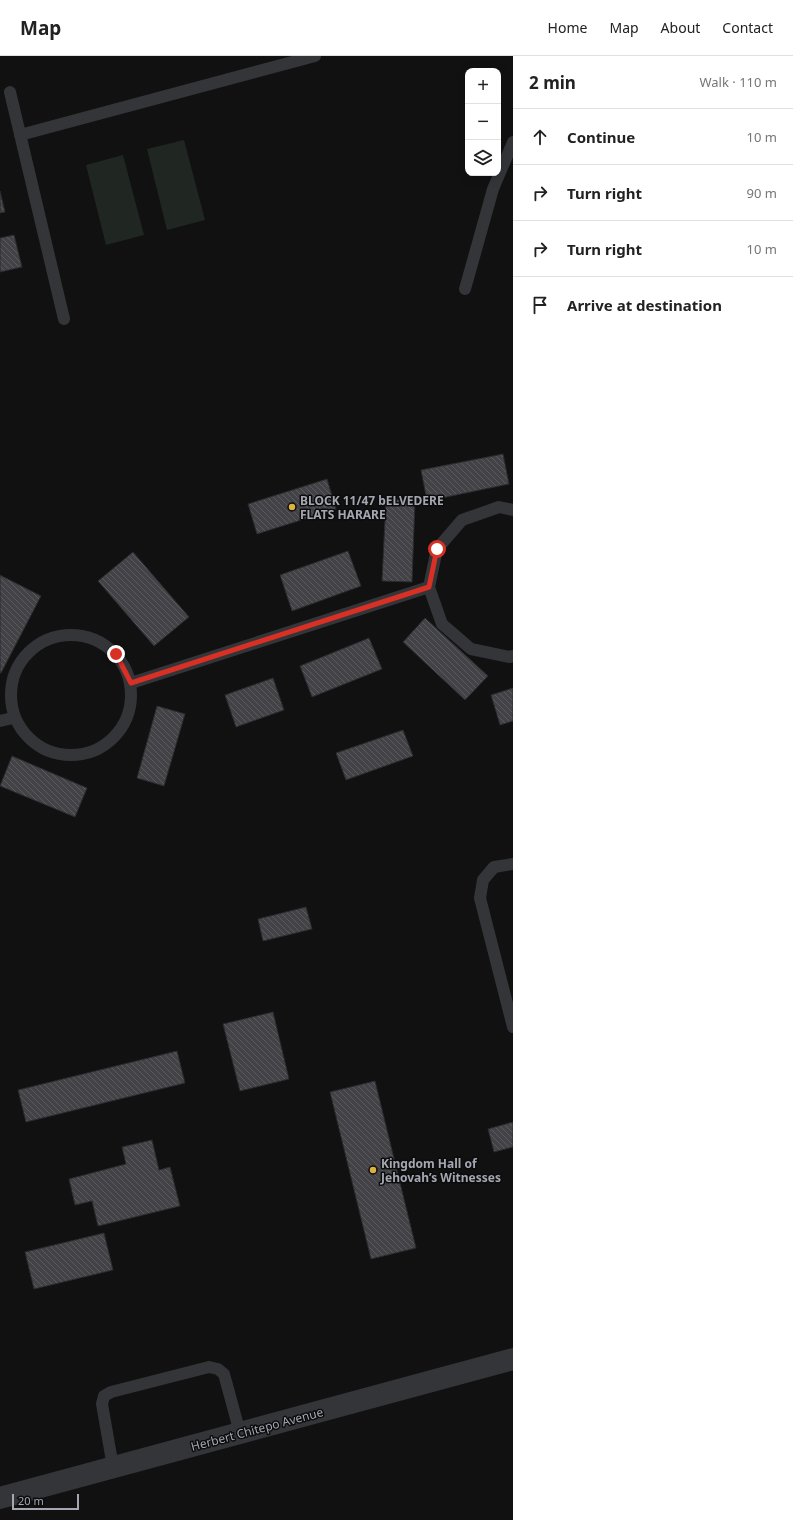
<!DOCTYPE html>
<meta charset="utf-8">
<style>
body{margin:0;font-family:"Noto Sans",sans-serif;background:#f6f6f6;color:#222}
.controls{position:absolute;right:12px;top:12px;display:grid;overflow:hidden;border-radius:8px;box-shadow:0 2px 10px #0003}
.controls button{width:36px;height:36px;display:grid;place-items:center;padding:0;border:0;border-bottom:1px solid #e0e0e0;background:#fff;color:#222;font:20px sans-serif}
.scale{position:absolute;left:12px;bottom:10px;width:67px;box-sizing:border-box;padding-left:4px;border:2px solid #a4a7b1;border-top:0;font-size:11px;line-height:14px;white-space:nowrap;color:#a4a7b1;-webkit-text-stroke:3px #0c0c0d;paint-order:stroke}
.stop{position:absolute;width:12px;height:12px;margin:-9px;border:3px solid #d93025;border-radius:50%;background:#fff}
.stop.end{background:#d93025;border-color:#fff;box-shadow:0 1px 4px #0008}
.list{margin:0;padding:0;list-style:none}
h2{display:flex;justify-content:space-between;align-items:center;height:52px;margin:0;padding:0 16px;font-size:17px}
h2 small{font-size:13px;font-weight:400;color:#767676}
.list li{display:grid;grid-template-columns:26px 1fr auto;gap:12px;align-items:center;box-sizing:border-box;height:56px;padding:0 16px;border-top:1px solid #e0e0e0}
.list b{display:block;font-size:15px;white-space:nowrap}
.list em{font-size:13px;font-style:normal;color:#767676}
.icon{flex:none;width:22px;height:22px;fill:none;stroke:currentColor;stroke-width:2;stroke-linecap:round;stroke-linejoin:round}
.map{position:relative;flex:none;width:513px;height:1464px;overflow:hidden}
header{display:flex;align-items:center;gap:24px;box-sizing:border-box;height:56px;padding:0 20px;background:#fff;border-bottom:1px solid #e0e0e0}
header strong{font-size:19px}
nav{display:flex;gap:22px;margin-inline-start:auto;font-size:14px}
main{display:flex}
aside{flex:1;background:#fff}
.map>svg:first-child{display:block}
.park{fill:#202621}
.building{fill:url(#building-back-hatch);stroke:#2b2b2e}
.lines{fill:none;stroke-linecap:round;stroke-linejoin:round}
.service{stroke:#343539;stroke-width:12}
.minor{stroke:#343539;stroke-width:22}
.route{stroke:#d93025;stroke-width:5}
.poi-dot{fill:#dbb140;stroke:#0c0c0d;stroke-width:1.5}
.labels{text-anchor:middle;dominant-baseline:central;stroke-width:3;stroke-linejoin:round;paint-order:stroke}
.poi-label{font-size:12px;font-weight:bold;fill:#a4a7b1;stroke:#0c0c0d;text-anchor:start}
.street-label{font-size:12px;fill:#a4a7b1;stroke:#0c0c0d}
</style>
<header>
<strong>Map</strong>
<nav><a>Home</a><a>Map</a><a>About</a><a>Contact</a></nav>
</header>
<main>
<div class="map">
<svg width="513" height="1464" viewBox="0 0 513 1464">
<defs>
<pattern id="building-back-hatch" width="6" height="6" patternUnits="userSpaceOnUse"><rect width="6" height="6" fill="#434347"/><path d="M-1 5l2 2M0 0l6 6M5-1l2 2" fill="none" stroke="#5b5b5f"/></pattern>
</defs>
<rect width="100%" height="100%" fill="#111112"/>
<g class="park">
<path d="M184,84L205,164L167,174L147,93Z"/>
<path d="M123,99L144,179L106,189L86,109Z"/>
</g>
<g class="building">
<path d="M0,135L5,156L0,157Z"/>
<path d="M14,179L22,211L0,216V182Z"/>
<path d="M503,398L509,428L427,445L421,414Z"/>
<path d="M327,423L336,453L257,478L248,448Z"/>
<path d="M386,443L415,444L412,526L382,525Z"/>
<path d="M348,495L361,530L292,555L280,519Z"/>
<path d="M133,496L189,561L154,590L98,525Z"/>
<path d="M0,519L41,540L1,617H0Z"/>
<path d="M425,562L488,620L465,644L403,586Z"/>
<path d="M369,582L382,613L312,641L300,610Z"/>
<path d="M273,622L284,654L236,671L225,639Z"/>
<path d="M513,632V665L500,669L491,639Z"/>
<path d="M157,650L185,658L164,730L137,722Z"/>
<path d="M403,674L413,700L346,724L336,697Z"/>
<path d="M12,700L87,732L75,761L0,730Z"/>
<path d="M306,851L312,873L263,885L258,863Z"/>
<path d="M273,956L289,1023L240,1035L223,968Z"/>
<path d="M177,995L185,1027L26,1066L18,1034Z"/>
<path d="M375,1025L416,1192L371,1203L330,1036Z"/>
<path d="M513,1066V1091L494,1096L488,1073Z"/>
<path d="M152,1084L159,1114L170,1111L180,1150L98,1170L92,1145L75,1149L69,1123L126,1108L122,1091Z"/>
<path d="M104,1177L113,1214L34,1233L25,1196Z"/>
</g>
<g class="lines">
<g class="service">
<path d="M10,36L64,263"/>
<path d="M20,79L315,0"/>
<path d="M465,233L493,133L513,86"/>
<path d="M513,454L499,451L462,464L437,493L429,531L442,568L471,593L510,601L513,600"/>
<circle cx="71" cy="639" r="60"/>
<path d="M131,627L429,531"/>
<path d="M0,665L13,662"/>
<path d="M513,808L494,811L483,824L480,842L513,971"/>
<path d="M113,1411L102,1348L104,1340L111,1336L209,1311L218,1313L224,1318L240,1377"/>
</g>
<path class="minor" d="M0,1442L513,1303"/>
</g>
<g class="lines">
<path class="route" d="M116,598L131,627L429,531L437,493"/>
</g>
<g class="poi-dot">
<circle cx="292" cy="451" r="4"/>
<circle cx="373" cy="1114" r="4"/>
</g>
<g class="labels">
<g class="poi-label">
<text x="300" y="444">BLOCK 11/47 bELVEDERE<tspan x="300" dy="14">FLATS HARARE</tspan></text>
<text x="381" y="1107">Kingdom Hall of<tspan x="381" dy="14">Jehovah’s Witnesses</tspan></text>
</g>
<g class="street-label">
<text transform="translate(257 1373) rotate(-15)">Herbert Chitepo Avenue</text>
</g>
</g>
</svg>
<div class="controls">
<button>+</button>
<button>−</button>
<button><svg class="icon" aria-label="layers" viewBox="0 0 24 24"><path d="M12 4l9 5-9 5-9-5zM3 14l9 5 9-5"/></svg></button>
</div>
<div class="scale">20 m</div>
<div class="stop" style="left:437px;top:493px"></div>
<div class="stop end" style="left:116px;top:598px"></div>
</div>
<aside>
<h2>2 min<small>Walk · 110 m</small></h2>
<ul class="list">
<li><svg class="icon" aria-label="ahead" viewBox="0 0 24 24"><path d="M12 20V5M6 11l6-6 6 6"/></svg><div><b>Continue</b></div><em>10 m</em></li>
<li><svg class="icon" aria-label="right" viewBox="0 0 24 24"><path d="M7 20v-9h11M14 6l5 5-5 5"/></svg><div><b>Turn right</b></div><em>90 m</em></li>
<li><svg class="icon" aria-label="right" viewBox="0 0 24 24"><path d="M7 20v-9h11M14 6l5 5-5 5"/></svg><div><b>Turn right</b></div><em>10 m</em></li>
<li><svg class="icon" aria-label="arrive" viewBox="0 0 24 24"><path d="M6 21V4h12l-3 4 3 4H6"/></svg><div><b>Arrive at destination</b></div></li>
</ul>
</aside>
</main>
